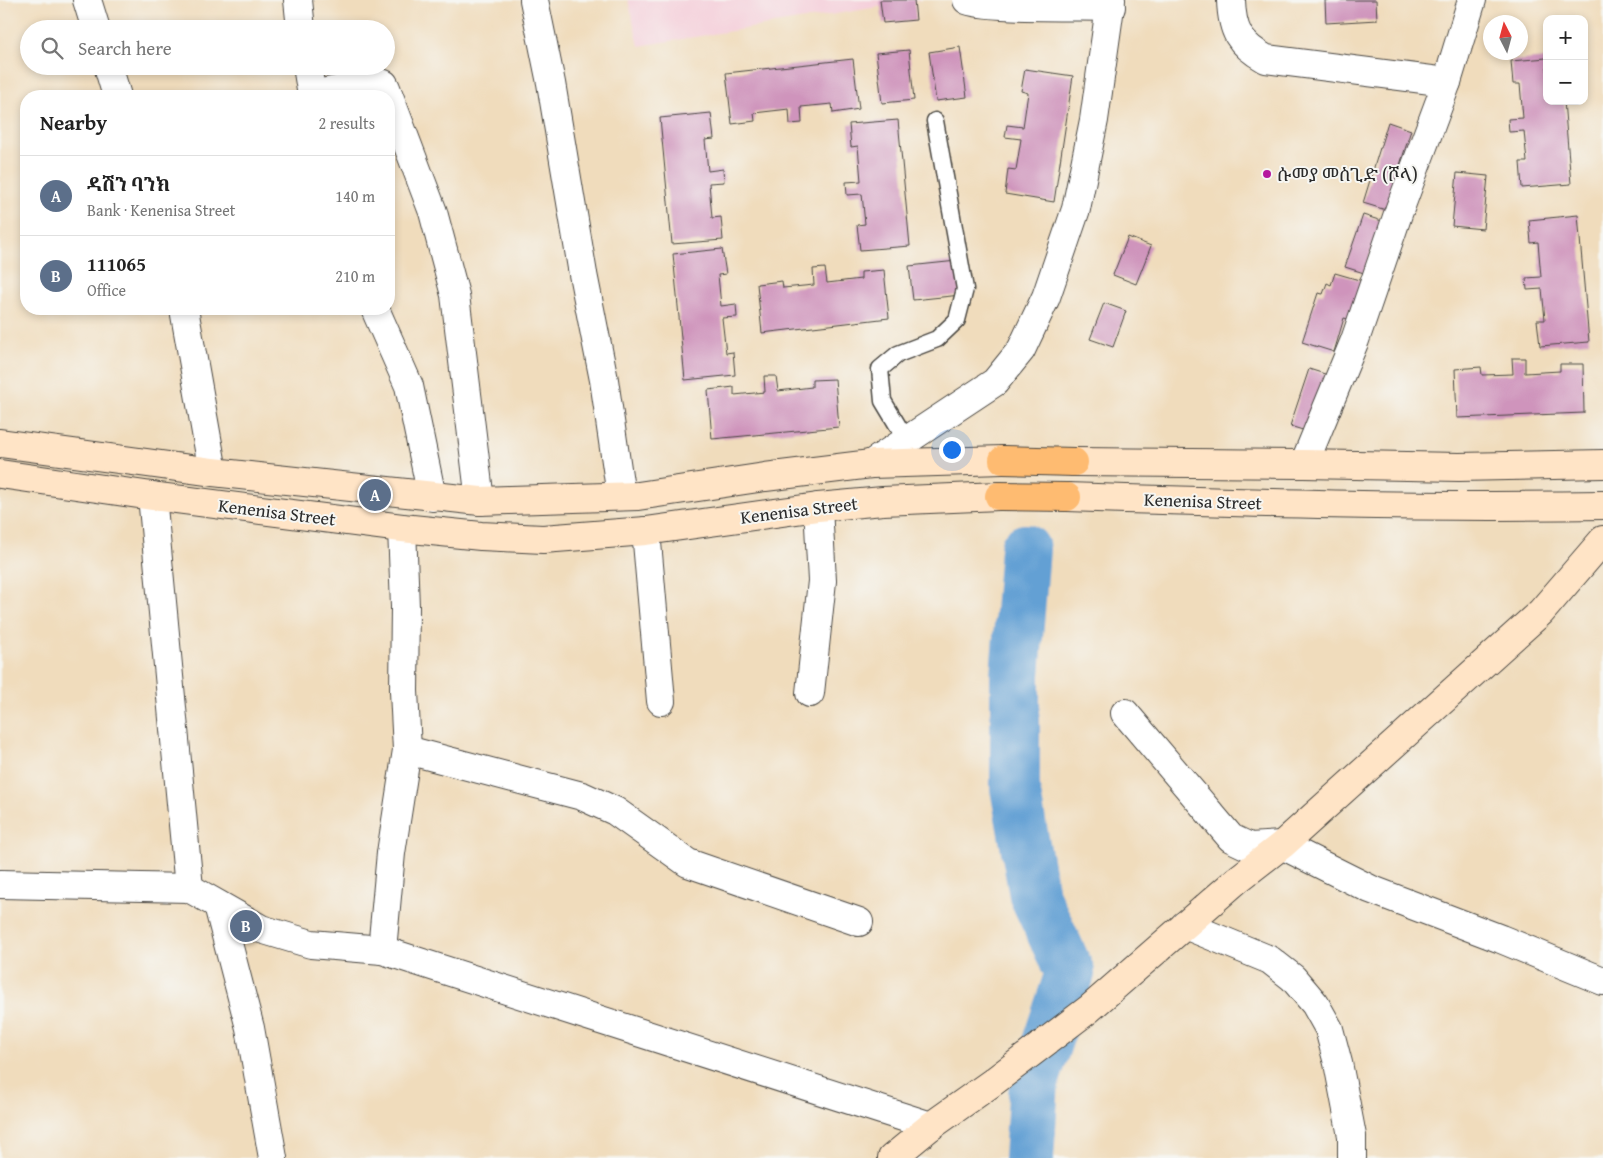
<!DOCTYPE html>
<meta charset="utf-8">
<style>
body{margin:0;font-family:"Gentium Book Plus","Noto Serif Ethiopic",serif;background:#f2f2f2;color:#222}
.controls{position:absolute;right:15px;top:15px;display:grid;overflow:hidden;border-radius:10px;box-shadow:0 2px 8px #0003}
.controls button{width:45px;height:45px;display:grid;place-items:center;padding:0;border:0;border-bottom:1px solid #e0e0e0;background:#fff;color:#222;font:25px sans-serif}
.compass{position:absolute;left:1483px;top:15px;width:45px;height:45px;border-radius:50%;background:#fff;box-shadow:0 2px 8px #0003;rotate:354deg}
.you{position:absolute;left:951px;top:449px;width:18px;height:18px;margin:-12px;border:4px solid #fff;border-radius:50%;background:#1a73e8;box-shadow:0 0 0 8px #1a73e833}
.badge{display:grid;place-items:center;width:32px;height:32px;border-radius:50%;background:#b5179e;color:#fff;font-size:16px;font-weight:700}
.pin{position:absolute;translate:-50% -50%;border:2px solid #fff;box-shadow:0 1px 5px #0006}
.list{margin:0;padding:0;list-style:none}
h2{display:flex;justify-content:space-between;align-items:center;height:65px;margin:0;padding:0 20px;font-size:21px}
h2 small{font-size:16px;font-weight:400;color:#767676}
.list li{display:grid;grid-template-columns:32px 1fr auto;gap:15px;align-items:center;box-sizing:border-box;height:80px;padding:0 20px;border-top:1px solid #e0e0e0}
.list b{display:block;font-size:19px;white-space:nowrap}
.list p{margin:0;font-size:16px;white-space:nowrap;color:#767676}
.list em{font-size:16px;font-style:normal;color:#767676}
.icon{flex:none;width:28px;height:28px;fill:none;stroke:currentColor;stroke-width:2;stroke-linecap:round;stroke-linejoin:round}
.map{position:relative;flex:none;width:1603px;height:1158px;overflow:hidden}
.search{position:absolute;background:#fff;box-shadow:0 2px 8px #0003;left:20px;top:20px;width:375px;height:55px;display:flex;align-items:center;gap:12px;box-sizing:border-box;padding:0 18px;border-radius:28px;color:#767676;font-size:19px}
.panel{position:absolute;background:#fff;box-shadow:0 2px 8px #0003;left:20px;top:90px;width:375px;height:225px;border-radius:20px}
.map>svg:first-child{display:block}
.built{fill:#f5cfda}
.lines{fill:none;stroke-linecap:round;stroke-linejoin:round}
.river{stroke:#64a0d4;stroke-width:50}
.building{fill:#cf94bc}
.lane-casing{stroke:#494641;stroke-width:19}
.street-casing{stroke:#494641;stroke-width:30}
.secondary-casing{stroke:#494641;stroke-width:30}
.primary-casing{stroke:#494641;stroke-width:30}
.lane{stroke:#fff;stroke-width:16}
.street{stroke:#fff;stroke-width:28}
.secondary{stroke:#ffe4c6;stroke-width:28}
.primary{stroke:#febb71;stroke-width:28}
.poi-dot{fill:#b5179e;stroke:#f6f6f2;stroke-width:2}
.labels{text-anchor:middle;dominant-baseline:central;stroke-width:4;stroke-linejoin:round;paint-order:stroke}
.poi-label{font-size:18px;fill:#2b2b2b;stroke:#f6f6f2;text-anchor:start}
.street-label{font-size:18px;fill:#2b2b2b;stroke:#f6f6f2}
</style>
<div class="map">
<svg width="1603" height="1158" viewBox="0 0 1603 1158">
<rect width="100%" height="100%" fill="#f6f6f2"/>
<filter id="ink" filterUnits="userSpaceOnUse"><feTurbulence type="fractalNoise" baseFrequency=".02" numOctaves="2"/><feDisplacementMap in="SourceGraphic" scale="10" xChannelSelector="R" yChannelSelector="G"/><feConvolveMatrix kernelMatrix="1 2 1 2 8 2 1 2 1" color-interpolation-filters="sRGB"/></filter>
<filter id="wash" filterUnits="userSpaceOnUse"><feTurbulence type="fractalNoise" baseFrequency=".0096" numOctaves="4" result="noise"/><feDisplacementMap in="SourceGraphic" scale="20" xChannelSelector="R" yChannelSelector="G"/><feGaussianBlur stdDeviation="1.12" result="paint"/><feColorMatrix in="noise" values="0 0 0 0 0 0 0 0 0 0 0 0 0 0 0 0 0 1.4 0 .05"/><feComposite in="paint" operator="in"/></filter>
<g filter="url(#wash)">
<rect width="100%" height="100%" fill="#f0dcbc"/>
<path class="built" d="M628,0H922L639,46Z"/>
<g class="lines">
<path class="river" d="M1025,549L1015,675V788L1034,895L1070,973L1034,1082L1029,1158"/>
</g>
<g id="blocks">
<g class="building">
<path d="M880,0H914L916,20L883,23Z"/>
<path d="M1325,0H1376L1377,20L1326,23Z"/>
<path d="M960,47L967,97L936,101L929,52Z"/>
<path d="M909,50L914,100L882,103L876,53Z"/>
<path d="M1547,58V101H1564L1571,184L1522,188L1520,162H1527L1524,131L1509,132L1508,119L1523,118L1520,84H1513L1511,61Z"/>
<path d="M853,59L859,109L833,113L832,104L801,107L802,123L790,124L789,109L754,113L755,121L732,124L726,73Z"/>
<path d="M1025,69L1073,76L1054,202L1005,194L1008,169L1016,170L1021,139L1005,137L1007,125L1023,127L1028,93L1021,91Z"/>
<path d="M711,113L714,139L705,140L708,171L723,169L724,182L709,183L712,218L721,217L723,240L672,244L660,118Z"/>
<path d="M898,120L910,246L860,250L857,225L865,224L862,194L847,195L846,182L861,181L858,146L851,147L849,124Z"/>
<path d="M1388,122L1411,130L1386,210L1363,203Z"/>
<path d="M1457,173L1488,176L1483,229L1452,226Z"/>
<path d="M1363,215L1382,221L1364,273L1345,267Z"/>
<path d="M1578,215L1589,342L1540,346L1537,320H1545L1542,289L1527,290L1526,278L1541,277L1538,242L1531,243L1529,220Z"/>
<path d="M1128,237L1151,246L1136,284L1113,275Z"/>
<path d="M722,249L726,274L718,275L721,306L736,304L737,317L722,318L726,353L733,352L735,375L685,380L673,254Z"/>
<path d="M957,261L961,295L913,300L909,266Z"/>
<path d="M825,268L827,283L861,279V272L884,270L889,318L762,333L757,284L782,281L783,288L814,285L813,269Z"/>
<path d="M1335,273L1366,282L1353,320L1344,318L1334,352L1302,342L1318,293L1323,294L1327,283L1331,285Z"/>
<path d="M1104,303L1126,311L1113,347L1090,339Z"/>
<path d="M1512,358H1525V373L1560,371V364H1583L1584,413L1457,418L1455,369L1481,367L1482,375L1513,374Z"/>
<path d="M1309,369L1328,375L1309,432L1290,426Z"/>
<path d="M764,376H776L778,391L812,387V380L835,379L839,427L712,439L708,390L734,387V395L765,392Z"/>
</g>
</g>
</g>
<g filter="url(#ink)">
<use href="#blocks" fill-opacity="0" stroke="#494641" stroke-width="1"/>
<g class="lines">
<defs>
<path id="lane" d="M907,441L883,401L880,369L898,354L937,339L957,320L965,289L935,121"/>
<g id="street">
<path d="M87,0L96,29"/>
<path d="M298,0L301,29"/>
<path d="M534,0L551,83L583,274L604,380L621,496"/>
<path d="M967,0C980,8 1088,6 1111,7"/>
<path d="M1231,0C1232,31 1239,44 1266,59L1447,82"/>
<path d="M108,66L117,96"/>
<path d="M307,66L312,96"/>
<path d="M311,95L378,82L384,84L386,88L433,212L455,295L480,501"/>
<path d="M184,309L213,472"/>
<path d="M375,309L409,386L432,497"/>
<path d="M871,464L995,382L1021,350L1046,297L1076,209L1094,120L1111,0"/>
<path d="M1304,464L1355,340L1399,211L1447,82L1472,0"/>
<path d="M152,496L189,888"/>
<path d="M646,531L661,701"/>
<path d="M810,693L822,581L818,507"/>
<path d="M1125,713L1231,838L1250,847L1282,845L1370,889L1501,939L1603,981"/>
<path d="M407,750L582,796L615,811L688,863L859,922"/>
<path d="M0,884L189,888L261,929L311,944L382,950L931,1126"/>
<path d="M218,905L250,1028L273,1158"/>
<path d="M1185,925L1270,960L1293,978L1315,1004L1329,1029L1338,1063L1352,1136V1158"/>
<path d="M382,950L391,853L407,750L404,691L405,607L402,528"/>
</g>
<g id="secondary">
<path d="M0,443L213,472L480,501L638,496L765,477L871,464L1003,460"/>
<path d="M1074,462L1304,464L1459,467L1603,464"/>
<path d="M0,474L152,496L402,528L481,536L543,539L646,531L818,507L883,501L999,496"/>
<path d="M1067,497C1246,503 1424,508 1603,505"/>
<path d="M892,1158L931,1126L993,1082L1089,1009L1237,880L1282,845L1541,612L1603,540"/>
</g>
<g id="primary">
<path d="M1003,460L1074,462"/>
<path d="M999,496L1067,497"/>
</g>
</defs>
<use href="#lane" class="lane-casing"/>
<use href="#street" class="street-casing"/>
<use href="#secondary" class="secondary-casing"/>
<use href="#primary" class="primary-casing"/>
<use href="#lane" class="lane"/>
<use href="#street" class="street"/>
<use href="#secondary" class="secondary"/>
<use href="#primary" class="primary"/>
</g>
</g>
<circle class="poi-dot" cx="1267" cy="174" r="5"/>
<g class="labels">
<g class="poi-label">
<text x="1277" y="174">ሱመያ መስጊድ (ሾላ)</text>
</g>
<g class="street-label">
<text transform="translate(1203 501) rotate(2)">Kenenisa Street</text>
<text transform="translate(799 510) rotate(-7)">Kenenisa Street</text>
<text transform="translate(277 512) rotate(7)">Kenenisa Street</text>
</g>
</g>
</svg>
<div class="controls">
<button>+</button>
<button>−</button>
</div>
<svg class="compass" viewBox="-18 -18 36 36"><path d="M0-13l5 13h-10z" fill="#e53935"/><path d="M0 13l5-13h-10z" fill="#767676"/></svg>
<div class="you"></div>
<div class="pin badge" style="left:375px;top:495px;background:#5c6f8a">A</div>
<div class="pin badge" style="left:246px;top:926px;background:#5c6f8a">B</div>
<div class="search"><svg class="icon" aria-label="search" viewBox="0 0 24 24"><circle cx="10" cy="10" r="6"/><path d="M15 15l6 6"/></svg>Search here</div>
<section class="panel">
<h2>Nearby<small>2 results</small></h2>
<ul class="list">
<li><span class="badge" style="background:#5c6f8a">A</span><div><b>ዳሽን ባንክ</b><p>Bank · Kenenisa Street</p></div><em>140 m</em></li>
<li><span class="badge" style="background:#5c6f8a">B</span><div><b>111065</b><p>Office</p></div><em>210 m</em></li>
</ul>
</section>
</div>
